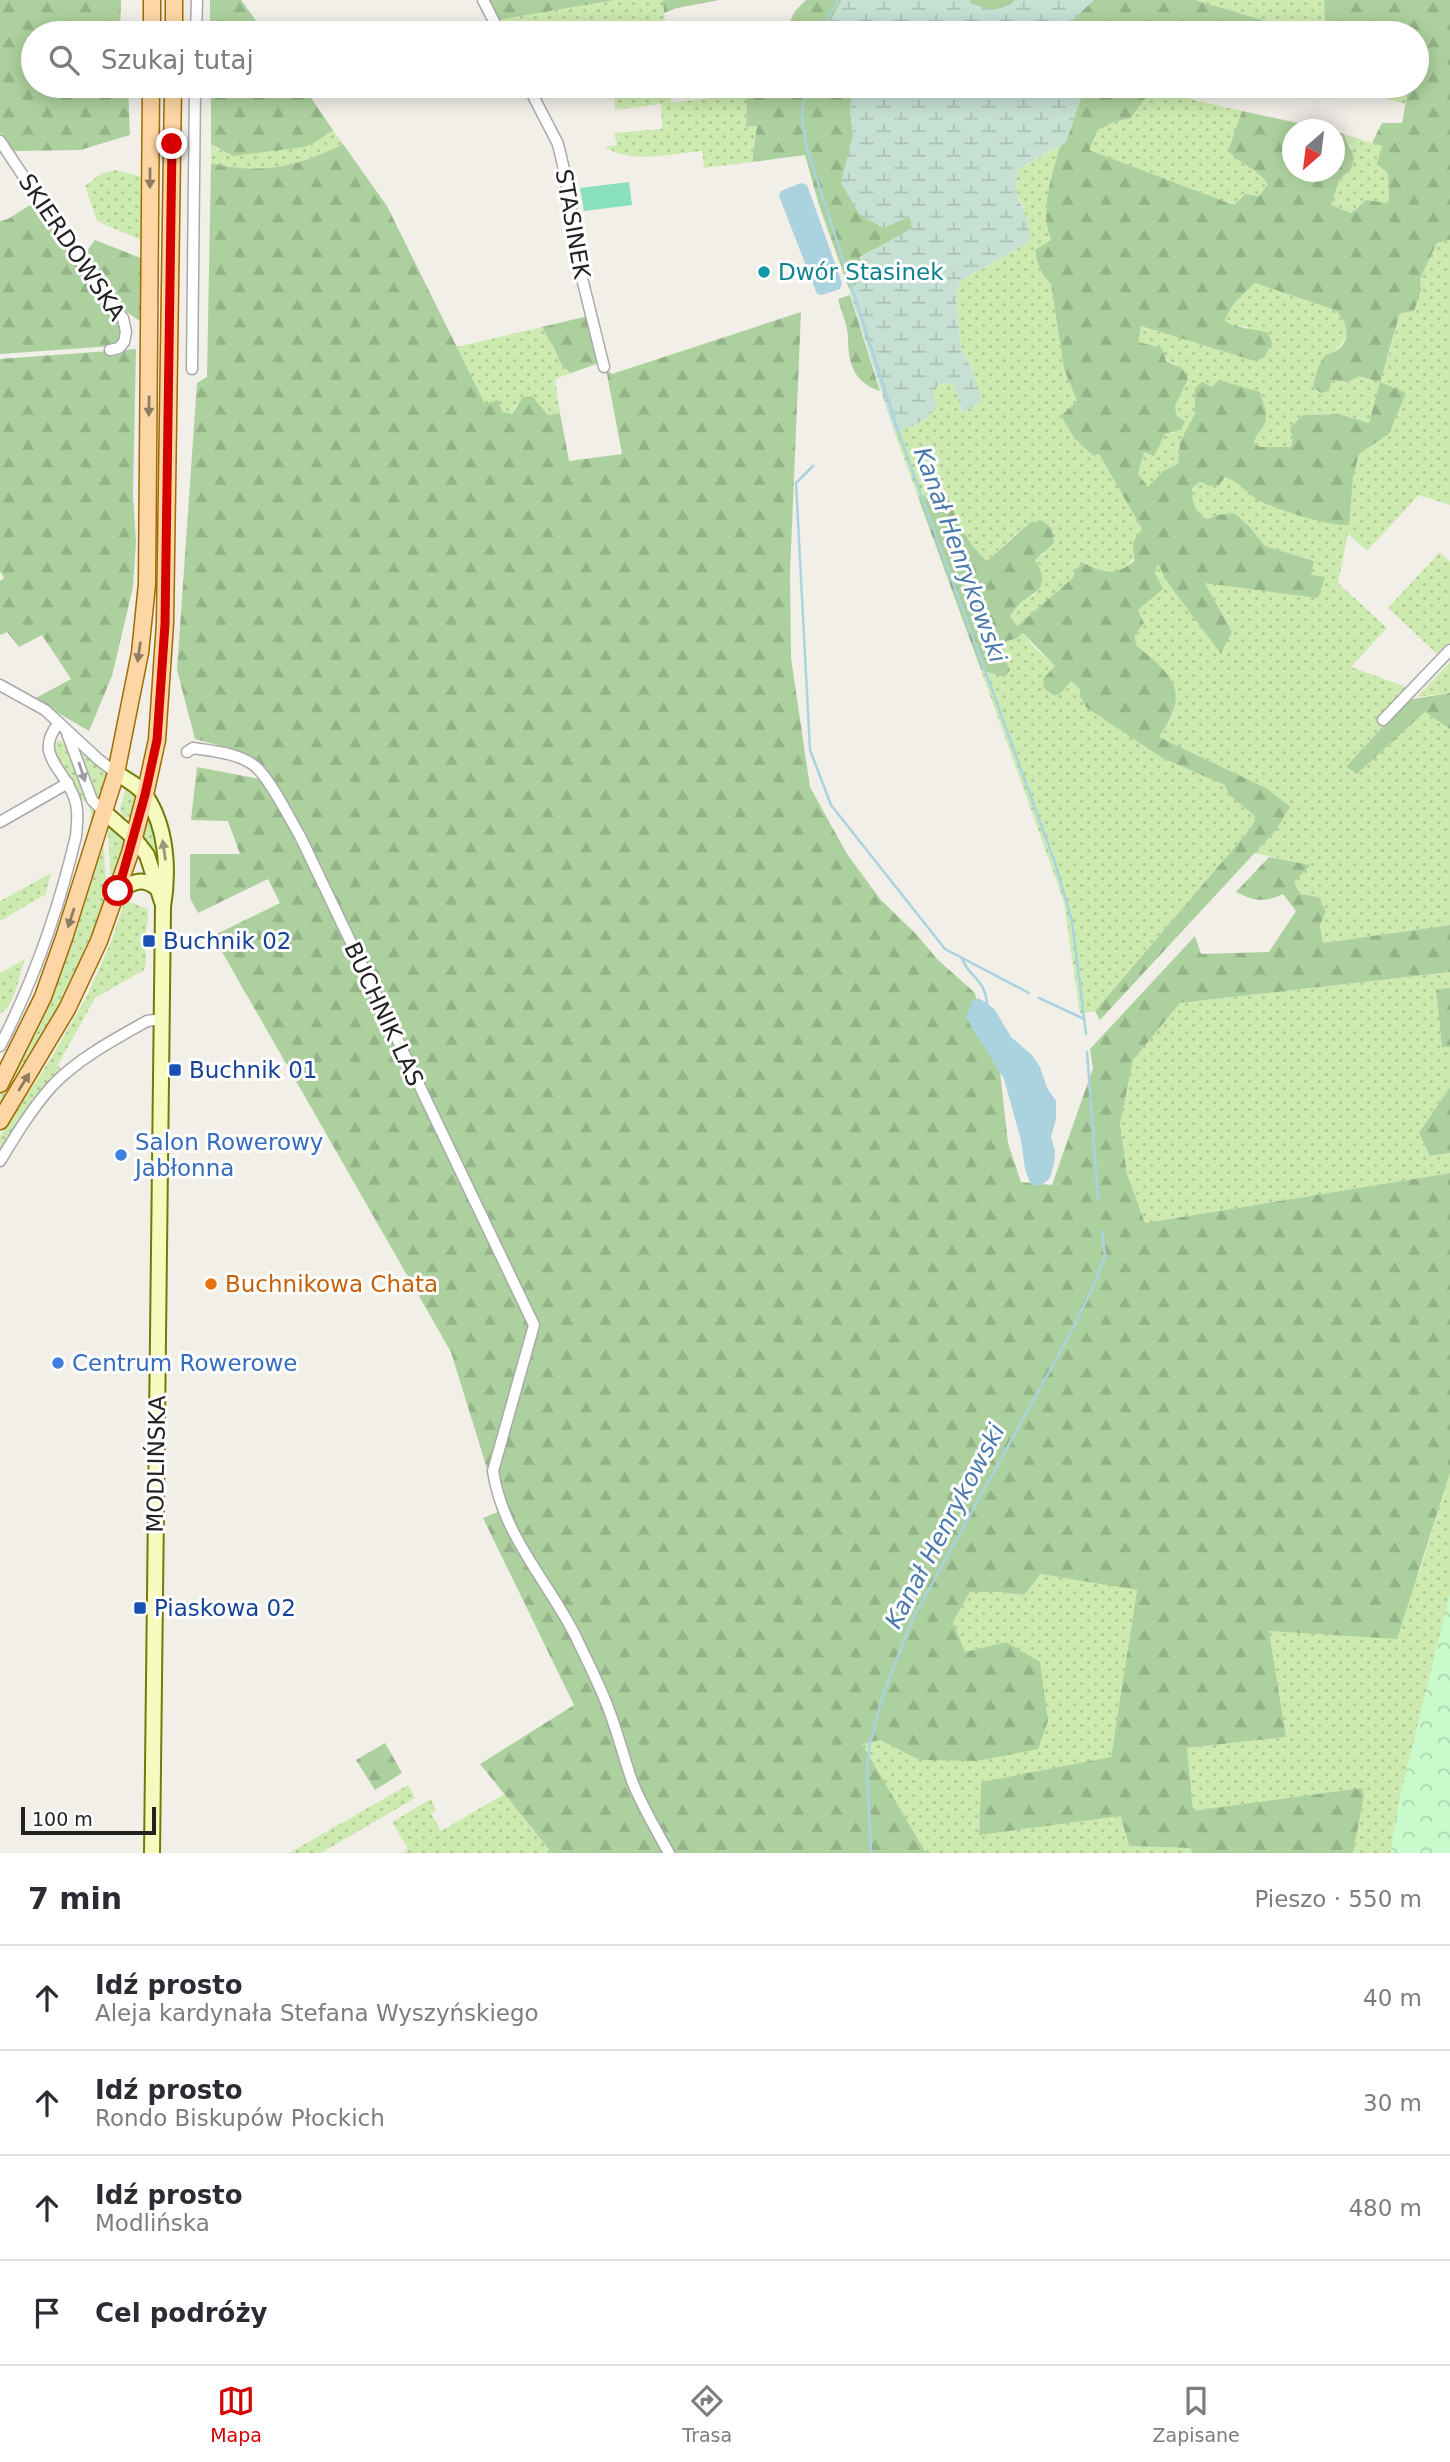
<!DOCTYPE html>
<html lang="pl">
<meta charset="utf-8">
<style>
body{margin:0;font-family:"DejaVu Sans",sans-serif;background:#f7f7f7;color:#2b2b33}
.compass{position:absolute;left:1282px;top:119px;width:63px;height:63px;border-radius:50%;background:#fff;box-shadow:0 4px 18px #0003;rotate:208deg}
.scale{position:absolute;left:21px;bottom:18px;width:135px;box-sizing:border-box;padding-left:7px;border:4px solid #222;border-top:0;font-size:19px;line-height:24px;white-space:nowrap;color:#222;-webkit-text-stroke:5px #fff;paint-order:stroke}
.stop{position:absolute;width:21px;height:21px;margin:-16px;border:5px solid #d40000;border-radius:50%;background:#fff}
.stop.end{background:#d40000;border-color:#fff;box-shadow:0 2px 7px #0008}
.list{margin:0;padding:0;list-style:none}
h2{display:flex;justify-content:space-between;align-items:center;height:91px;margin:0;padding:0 28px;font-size:30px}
h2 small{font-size:23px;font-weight:400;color:#7c7c81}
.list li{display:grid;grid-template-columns:46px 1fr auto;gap:21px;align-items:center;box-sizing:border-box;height:105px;padding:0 28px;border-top:2px solid #e1e1e2}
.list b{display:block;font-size:26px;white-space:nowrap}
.list p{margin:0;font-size:23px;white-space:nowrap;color:#7c7c81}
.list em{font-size:23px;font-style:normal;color:#7c7c81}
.icon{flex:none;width:38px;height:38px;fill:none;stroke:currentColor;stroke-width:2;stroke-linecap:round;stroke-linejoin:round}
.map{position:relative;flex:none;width:1450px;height:1853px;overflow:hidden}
.search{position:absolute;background:#fff;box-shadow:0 4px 18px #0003;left:21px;right:21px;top:21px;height:77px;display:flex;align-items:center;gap:18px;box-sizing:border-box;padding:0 24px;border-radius:38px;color:#7c7c81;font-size:26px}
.sheet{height:511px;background:#fff}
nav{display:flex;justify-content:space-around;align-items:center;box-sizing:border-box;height:98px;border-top:2px solid #e1e1e2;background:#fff;font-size:19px;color:#7c7c81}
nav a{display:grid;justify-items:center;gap:4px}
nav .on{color:#d40000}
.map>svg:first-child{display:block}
.grass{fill:url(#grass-dots)}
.forest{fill:url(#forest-firs);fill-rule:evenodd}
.wetland{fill:url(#wetland-marsh)}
.park{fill:url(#park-crowns)}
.pitch{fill:#88e0be}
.water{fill:#aad3df}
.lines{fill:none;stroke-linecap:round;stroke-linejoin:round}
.stream{stroke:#aad3df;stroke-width:2.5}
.street-casing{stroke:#a9a9a9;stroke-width:13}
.secondary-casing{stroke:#707d05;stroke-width:18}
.primary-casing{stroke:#a06b00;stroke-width:19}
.street{stroke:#fff;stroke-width:10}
.secondary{stroke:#f7fabf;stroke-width:14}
.primary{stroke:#fcd6a4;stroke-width:16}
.oneway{fill:#8f7c63}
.oneway2{fill:#9c9c9c}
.oneway3{fill:#979978}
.route{stroke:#d40000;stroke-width:9}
.culture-dot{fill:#0f9aa8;stroke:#fff;stroke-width:2.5}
.transit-dot{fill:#1a4fb4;stroke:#fff;stroke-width:2.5}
.shop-dot{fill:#3f7fe0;stroke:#fff;stroke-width:2.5}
.food-dot{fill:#e8710a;stroke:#fff;stroke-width:2.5}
.labels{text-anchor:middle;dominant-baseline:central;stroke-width:6;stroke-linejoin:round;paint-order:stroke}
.street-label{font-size:23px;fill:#222;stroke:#fff}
.culture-label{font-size:23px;fill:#0d838f;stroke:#fff;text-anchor:start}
.transit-label{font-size:23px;fill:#164399;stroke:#fff;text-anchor:start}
.shop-label{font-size:23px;fill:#366cbe;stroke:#fff;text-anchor:start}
.food-label{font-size:23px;fill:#c56008;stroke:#fff;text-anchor:start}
.water-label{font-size:24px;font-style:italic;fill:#4a7aab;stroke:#fff}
</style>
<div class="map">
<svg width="1450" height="1853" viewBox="0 0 1450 1853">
<defs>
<pattern id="grass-dots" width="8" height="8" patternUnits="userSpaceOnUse" patternTransform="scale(1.75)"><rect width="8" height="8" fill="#cdebb0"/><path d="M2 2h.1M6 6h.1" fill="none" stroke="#b0c997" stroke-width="1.8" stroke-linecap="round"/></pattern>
<pattern id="forest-firs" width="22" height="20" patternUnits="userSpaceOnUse" patternTransform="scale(1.75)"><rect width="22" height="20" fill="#add19e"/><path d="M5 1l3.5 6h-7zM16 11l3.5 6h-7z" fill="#95b388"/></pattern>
<pattern id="wetland-marsh" width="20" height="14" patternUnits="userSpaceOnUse" patternTransform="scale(1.75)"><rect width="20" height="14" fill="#c6e0d4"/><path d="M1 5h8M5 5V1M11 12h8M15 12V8" fill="none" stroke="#aac0b6"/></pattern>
<pattern id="park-crowns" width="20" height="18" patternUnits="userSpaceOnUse" patternTransform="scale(1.75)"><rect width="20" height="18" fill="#c8facc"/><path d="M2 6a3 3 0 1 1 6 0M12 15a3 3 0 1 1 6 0" fill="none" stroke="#acd6af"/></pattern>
</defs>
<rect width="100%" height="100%" fill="#f2efe9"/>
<g class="grass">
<path d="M615,0H663L666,33H506L498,20Z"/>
<path d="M1195,0H1324L1325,23L1340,33H1305Z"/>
<path d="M614,86H670L671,103L747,93L746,127L757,126L752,162L704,168L702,151C670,154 632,164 604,147L617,145L614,133L662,129L661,104L615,110Z"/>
<path d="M1344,86H1405L1408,90L1405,104Z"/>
<path d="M1151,90L1242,111L1229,151C1241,164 1258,170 1268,184L1259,196L1245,194L1234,205L1088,150L1098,130L1112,123L1131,118Z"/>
<path d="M333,130L343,144C298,167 260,175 211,163V144L219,150L319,140Z"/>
<path d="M1344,134L1382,146C1386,163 1394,186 1387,203L1357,206L1351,213L1330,205L1340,178L1350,171L1351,147Z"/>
<path d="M1060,146C1052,176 1039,210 1051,240L1035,251C1037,265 1041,274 1051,284L1064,369L1077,401L1061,416L1075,439L1093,456L1099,454L1142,529C1132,570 1127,581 1083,563L1076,569L1074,578L1017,626L1010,616L1025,599L1035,595V560L1045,553L1016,534L987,561C969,544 956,523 951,499L930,503L924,495L918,497L894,431L916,425L936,408L934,388L942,382L954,384L962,412L971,367L961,349L956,295L960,281L1030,241L1023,206L1016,193L1017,170Z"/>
<path d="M115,170L142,177L141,240L97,221L85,186L102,173Z"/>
<path d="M1450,240V505L1419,495L1367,551L1348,534L1338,583L1387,628L1351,667L1409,688L1381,717L1384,725L1347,767L1357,774L1425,712L1450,729V925L1323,943L1317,897L1300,894L1293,881L1309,865L1254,853L1276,830L1268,789L1159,737C1192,696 1171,673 1136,645L1135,635L1144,623L1138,610L1159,562L1168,583L1222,653L1232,632L1205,583L1311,575L1314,561L1265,546L1249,526L1218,515L1207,519C1194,511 1192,502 1192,488L1200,482L1210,486L1225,477L1238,481L1249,493L1348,525L1353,477L1359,454L1389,434L1399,410L1369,423L1339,414L1303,415L1291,447H1260L1254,443C1256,435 1259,433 1263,427C1270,416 1263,403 1260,392L1195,388V413L1180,442L1178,464L1163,471L1148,488L1138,474L1144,452L1165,434L1173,433L1175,406L1188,379L1182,369L1137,342L1141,326L1254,361L1264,358L1248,327L1231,326L1225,321C1230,305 1243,294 1255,282L1335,310C1367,337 1328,351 1318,370C1315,375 1314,382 1313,387L1321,392L1329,390L1332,380L1348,382L1388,357L1400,313L1421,291L1420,279L1437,243Z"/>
<path d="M542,327C545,333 547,337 551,343C560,356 556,362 571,373L555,379L560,413L549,415L538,406L516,405L512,414H505L485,404L457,347Z"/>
<path d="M1440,552L1450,562V643L1440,653H1436L1388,608Z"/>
<path d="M1023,633L1034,647L1080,689L1087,707L1162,758L1226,785L1229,795L1254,814L1255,820L1250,829L1095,1011L1080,1014L1064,902L981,670L989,673L1003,654L1007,641L1015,639Z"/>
<path d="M1450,662V693L1417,697Z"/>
<path d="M59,740L68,746L88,801L96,813L93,826L90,824L91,812L86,801H80C74,782 54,762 54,744Z"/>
<path d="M81,753L107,771L98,802L93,794Z"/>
<path d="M126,788L133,792L137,798L132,815L127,818L122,815L120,809Z"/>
<path d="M148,813L156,836L160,869L152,851L141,835Z"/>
<path d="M106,821L127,840L111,886L108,831L104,829Z"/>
<path d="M103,838L107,894L110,895L65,1001L0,1111V1096L27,1045Z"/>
<path d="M51,873L46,894L0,921V901Z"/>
<path d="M125,900L148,909C149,923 144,935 145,948C146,957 147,961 144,970L95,998L58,1065L61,1070L32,1104L0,1154V1136L50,1060L87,996L111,942Z"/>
<path d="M25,959C19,976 15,1005 0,1014V973Z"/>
<path d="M1450,972V988L1436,991L1442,1046L1450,1047V1087L1419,1133L1430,1156L1450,1153V1173L1145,1223L1127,1174L1120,1124L1133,1060L1180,1003Z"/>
<path d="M1450,1473V1622L1397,1853H1353L1364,1796L1362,1788L1192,1812L1187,1748L1286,1737L1269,1631L1419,1573Z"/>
<path d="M1041,1574L1137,1589L1111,1758L981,1782L979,1834L1122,1816L1129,1846L1192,1848V1853H926L861,1744L879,1740L919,1760L1006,1642L965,1652L953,1622L970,1592H999L1024,1595Z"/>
<path d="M408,1785L415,1798L321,1853H289Z"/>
<path d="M504,1794L552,1853H402L408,1849L392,1822L431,1799L436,1810L431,1813L441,1831Z"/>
</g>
<g class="forest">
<path d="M0,0H121L120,33H33V86H128L130,135L80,150L14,151L0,133Z"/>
<path d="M210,0H241L265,33H210Z"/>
<path d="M488,0H615L498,20Z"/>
<path d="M663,0H720L677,8L664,13Z"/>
<path d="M806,0H842L824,33H784L795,11Z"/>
<path d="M970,0H1016C999,13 989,11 970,3Z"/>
<path d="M1094,0H1195L1305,33H1159L1126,24L1121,33H1074L1071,21Z"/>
<path d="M1324,0H1450V240L1437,243L1420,279L1421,290L1414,311L1400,313L1380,382L1406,393L1389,434L1359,454L1353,477L1349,525C1328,526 1282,511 1262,502C1247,495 1242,483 1225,477L1219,485L1210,486L1200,482L1192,488C1192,502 1194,511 1207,519L1218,515L1234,513L1249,526L1265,546L1314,561L1311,575L1325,577L1318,598L1205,583L1232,632L1221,654L1168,583L1158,564L1155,573L1163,589L1138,610L1144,623L1135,635L1136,645C1174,676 1191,692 1159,737L1268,789L1290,807L1276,830L1100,1020L1095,1011L1250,829L1255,820L1254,815L1229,795L1225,785L1162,758L1086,707L1080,696V689L1071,681L1059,695H1053L1044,688L1043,679L1055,666L1023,633L1015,639L1007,641L1003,654L1010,670L1004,677L981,670L918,497L924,495L930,503L943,490C951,499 951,504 955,514C962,532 973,548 987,561L1031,522L1043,521L1052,529L1054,543L1035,560C1046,578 1045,588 1027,598C1020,602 1015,610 1010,616L1017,626L1073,578L1076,569L1083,563C1104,572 1116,577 1134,561L1133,542L1142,529L1099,454L1093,456L1075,439L1061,416L1077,401L1064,369L1051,284C1041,274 1037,265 1035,250L1051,240C1039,210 1052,176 1060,146L1066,142L1085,86H1130L1151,90L1131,118L1112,123L1098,130L1089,150L1234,205L1245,194L1259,196L1268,184C1258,170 1241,164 1228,151L1242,111L1326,129L1292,130V172H1334L1335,132L1344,134L1354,158L1350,171L1340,178L1331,205L1351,213L1366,200L1387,203L1389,198L1388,173L1377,164L1382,146L1372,143L1382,123H1402L1408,90L1405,86H1417V33H1340L1325,24ZM1255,283L1335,310C1346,319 1352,337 1340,348C1336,352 1329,353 1325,356C1318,364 1315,377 1313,387L1321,393L1329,391L1332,380L1348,382L1359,376L1380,382L1369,423L1339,414L1303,415L1290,428L1293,439L1291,447H1260L1254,443C1256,435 1259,433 1263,427C1270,416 1263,403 1260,392L1219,380L1212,387L1202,382L1195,388V413L1180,442L1178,464L1163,471L1148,487L1138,474L1144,452L1154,456L1165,434L1181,430L1185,421L1176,415L1175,406L1188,379L1183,369L1166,361L1162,348L1138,342L1141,326L1254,361L1264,358L1272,343L1268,333C1256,329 1233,328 1225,321C1230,305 1243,294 1255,283Z"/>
<path d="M211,86H303L333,130L319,140L304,147L233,156L211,144Z"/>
<path d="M777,86H853L850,110L853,135L841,184L910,217L913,229L860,257L865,278L849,289L819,205L805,155L752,162L757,126L746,127L747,93L774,88Z"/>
<path d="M343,144L387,206L485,404L498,400L502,412L512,414L523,397L532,396L548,415L560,413L569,461L622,454L606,369L612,374L801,312L790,573L791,658L810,787L847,854L880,899L916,934L937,959L975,993L978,1007L999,1063L1008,1143L1021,1182L1052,1185L1093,1068L1090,1049L1195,936L1201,954L1269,952L1296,911L1283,894C1264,903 1254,901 1236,892L1269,857L1310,865L1294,882L1300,894L1318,897L1326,911L1320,925L1323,943L1450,925V972L1180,1003L1133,1060L1120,1124L1127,1174L1145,1223L1450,1173V1473L1397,1639L1269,1631L1286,1737L1187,1748L1193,1811L1362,1788L1364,1796L1353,1853H1192L1191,1848L1129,1846L1121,1816L979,1835L981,1782L1111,1757L1137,1590L1041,1574L1024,1595L999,1592H970L953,1622L965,1652L1006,1642L1040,1662L1048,1721L1038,1749L977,1761L919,1760L880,1740L862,1744L926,1853H552L480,1764L574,1705L483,1518L500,1511L451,1352L213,936L280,903L268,879L198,913L190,898V854H240L228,821L191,820L197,767L260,779L268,769L233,749L195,739L177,670L197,383L207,377L211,163C260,175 298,167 343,144Z"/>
<path d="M38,200L123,326L120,341L113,346L0,354V221L8,219Z"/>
<path d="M95,240L141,258L140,321C111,303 101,285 82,258Z"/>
<path d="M850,295L880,391C854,383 848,363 848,338C848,326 841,311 838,299Z"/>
<path d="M588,316L599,363L571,373C556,362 560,356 551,343C547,337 545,333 542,327Z"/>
<path d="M136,349L133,495L136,542L133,587L112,676L89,731L34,699L71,679L42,635L19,647L7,632L0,635V581L4,578L0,571V359Z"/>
<path d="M1450,693V729L1425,712L1357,774L1346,767L1407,700Z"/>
<path d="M1450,988V1047H1442L1436,990Z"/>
<path d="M1450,1087V1153L1430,1156L1419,1133Z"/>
<path d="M385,1743L402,1773L375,1790L356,1760Z"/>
</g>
<g class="wetland">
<path d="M842,0H970L971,3C989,11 999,13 1016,0H1094L1071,21L1074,33H824Z"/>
<path d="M853,86H1085L1066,142L1017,170L1016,193L1027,218L1030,241L960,281L956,295L961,349L971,367L982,401L962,413L954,385L942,382L934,389L936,408C924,423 912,427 894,431L849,289L865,278L860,258L912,228L910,217L883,228L859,214L841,183L853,135L850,110Z"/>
</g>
<path class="park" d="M1450,1593V1853H1390L1401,1792Z"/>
<path class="pitch" d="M629,182L632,205L584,211L580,188Z"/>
<g class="water">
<path d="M801,183L807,185L842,283L840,289L822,295L817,294L815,289L779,196L781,191Z"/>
<path d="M978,998L987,1003L995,1010L1011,1037L1032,1055L1040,1067L1047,1088L1056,1101V1119L1051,1137L1055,1151L1054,1164L1050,1178L1042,1185H1031L1025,1169L1021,1140L1004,1079L966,1018L972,1001Z"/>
</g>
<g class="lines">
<g class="stream">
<path d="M819,33L838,0"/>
<path d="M805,86L802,117L806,145L899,434L1055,863L1072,921L1086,1034"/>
<path d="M813,466L796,483L810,750L831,805L945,949L1029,993"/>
<path d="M962,958C968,977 984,977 987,1003"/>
<path d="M1039,998L1084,1019"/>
<path d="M1087,1052L1098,1199"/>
<path d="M871,1853L867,1767L870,1743L884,1692L913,1618L1070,1334L1094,1285L1105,1256L1102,1231"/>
</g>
<defs>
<g id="street">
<path d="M483,0L500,33"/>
<path d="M196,33L197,0"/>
<path d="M528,86L558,144L566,178L580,270L604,367"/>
<path d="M0,141L101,293L123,318L126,332L124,342L119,348L110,350"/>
<path d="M192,369L195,86"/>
<path d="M0,685L45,710L98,759L116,773"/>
<path d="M1383,720L1450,650"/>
<path d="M67,733L92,800L103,811"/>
<path d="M187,752L193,748C212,751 240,753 256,767C270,779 290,819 300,836L534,1325L493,1471C503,1536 548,1581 576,1637C587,1661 600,1685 609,1710C618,1734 624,1758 632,1781C642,1806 656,1830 669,1853"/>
<path d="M0,822L68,783"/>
<path d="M0,1046C34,980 59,908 76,836C77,823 79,810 74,797C63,767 33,754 59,723"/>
<path d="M0,1161C16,1135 32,1108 53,1085C79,1058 115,1039 147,1021L162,1019"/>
</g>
<g id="secondary">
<path d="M116,773C126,779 139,786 146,796C167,828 169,871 163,907L152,1853"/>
<path d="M103,811L134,838L147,855L162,902"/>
<path d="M118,891C134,881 143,877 158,889"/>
</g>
<g id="primary">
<path d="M152,33V0"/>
<path d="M174,33V0"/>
<path d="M0,1084L43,997L64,938L116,773L140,653L147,584L151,86"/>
<path d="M0,1121L67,1009L99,941L130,853L145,795L157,740L165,623L173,86"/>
</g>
</defs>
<use href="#street" class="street-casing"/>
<use href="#secondary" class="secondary-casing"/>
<use href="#primary" class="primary-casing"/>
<use href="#street" class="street"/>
<use href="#secondary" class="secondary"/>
<use href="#primary" class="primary"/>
</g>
<defs><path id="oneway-solid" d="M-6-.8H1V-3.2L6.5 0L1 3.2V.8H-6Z" transform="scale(1.75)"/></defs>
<g class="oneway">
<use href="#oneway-solid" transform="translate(150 178) rotate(90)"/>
<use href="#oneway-solid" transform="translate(149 406) rotate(91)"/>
<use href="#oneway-solid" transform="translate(139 652) rotate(98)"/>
<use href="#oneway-solid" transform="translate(71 918) rotate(108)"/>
<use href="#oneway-solid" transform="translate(24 1082) rotate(-58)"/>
</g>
<use class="oneway2" href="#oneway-solid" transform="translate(82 772) rotate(72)"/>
<use class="oneway3" href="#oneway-solid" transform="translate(164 850) rotate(-98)"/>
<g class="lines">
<path class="route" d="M118,891L145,795L157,740L165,624L172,144"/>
</g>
<circle class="culture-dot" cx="764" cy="272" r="7"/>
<g class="transit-dot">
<rect x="142" y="934" width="14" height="14" rx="3.5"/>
<rect x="168" y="1063" width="14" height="14" rx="3.5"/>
<rect x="133" y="1601" width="14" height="14" rx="3.5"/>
</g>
<g class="shop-dot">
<circle cx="121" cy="1155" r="7"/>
<circle cx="58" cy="1363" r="7"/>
</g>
<circle class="food-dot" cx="211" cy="1284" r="7"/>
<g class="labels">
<g class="street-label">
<text transform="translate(573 224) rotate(80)">STASINEK</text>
<text transform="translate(72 247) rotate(56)">SKIERDOWSKA</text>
<text transform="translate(384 1014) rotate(65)">BUCHNIK LAS</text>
<text transform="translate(156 1464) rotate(-89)">MODLIŃSKA</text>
</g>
<g class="culture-label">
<text x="778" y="272">Dwór Stasinek</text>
</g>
<g class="transit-label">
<text x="163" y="941">Buchnik 02</text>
<text x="189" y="1070">Buchnik 01</text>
<text x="154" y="1608">Piaskowa 02</text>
</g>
<g class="shop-label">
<text x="135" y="1142">Salon Rowerowy<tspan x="135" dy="26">Jabłonna</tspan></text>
<text x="72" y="1363">Centrum Rowerowe</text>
</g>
<g class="food-label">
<text x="225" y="1284">Buchnikowa Chata</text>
</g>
<g class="water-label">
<text transform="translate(960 555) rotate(70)">Kanał Henrykowski</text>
<text transform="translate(945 1526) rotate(-62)">Kanał Henrykowski</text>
</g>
</g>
</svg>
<svg class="compass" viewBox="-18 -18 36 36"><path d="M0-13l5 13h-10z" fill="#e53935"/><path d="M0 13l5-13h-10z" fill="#7c7c81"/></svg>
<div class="scale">100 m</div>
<div class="stop" style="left:118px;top:891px"></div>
<div class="stop end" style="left:172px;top:144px"></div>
<div class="search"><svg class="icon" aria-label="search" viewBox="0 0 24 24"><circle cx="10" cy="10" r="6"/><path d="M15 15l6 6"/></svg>Szukaj tutaj</div>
</div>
<section class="sheet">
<h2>7 min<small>Pieszo · 550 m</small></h2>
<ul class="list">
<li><svg class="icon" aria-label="ahead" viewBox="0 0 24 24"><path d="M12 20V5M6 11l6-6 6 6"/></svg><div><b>Idź prosto</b><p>Aleja kardynała Stefana Wyszyńskiego</p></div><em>40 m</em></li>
<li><svg class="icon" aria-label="ahead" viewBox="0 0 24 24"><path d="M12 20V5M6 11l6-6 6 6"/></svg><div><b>Idź prosto</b><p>Rondo Biskupów Płockich</p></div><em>30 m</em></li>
<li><svg class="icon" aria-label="ahead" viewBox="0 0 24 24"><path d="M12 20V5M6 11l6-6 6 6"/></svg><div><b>Idź prosto</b><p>Modlińska</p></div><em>480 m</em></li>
<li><svg class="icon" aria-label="arrive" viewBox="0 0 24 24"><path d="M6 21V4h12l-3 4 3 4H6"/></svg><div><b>Cel podróży</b></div></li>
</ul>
</section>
<nav>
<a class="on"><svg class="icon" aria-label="map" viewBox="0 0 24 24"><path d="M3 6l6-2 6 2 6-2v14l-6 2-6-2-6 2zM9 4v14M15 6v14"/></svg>Mapa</a>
<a><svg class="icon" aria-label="directions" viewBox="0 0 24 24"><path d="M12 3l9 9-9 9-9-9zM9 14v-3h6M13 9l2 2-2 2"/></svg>Trasa</a>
<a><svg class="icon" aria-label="saved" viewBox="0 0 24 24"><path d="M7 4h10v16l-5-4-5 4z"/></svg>Zapisane</a>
</nav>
